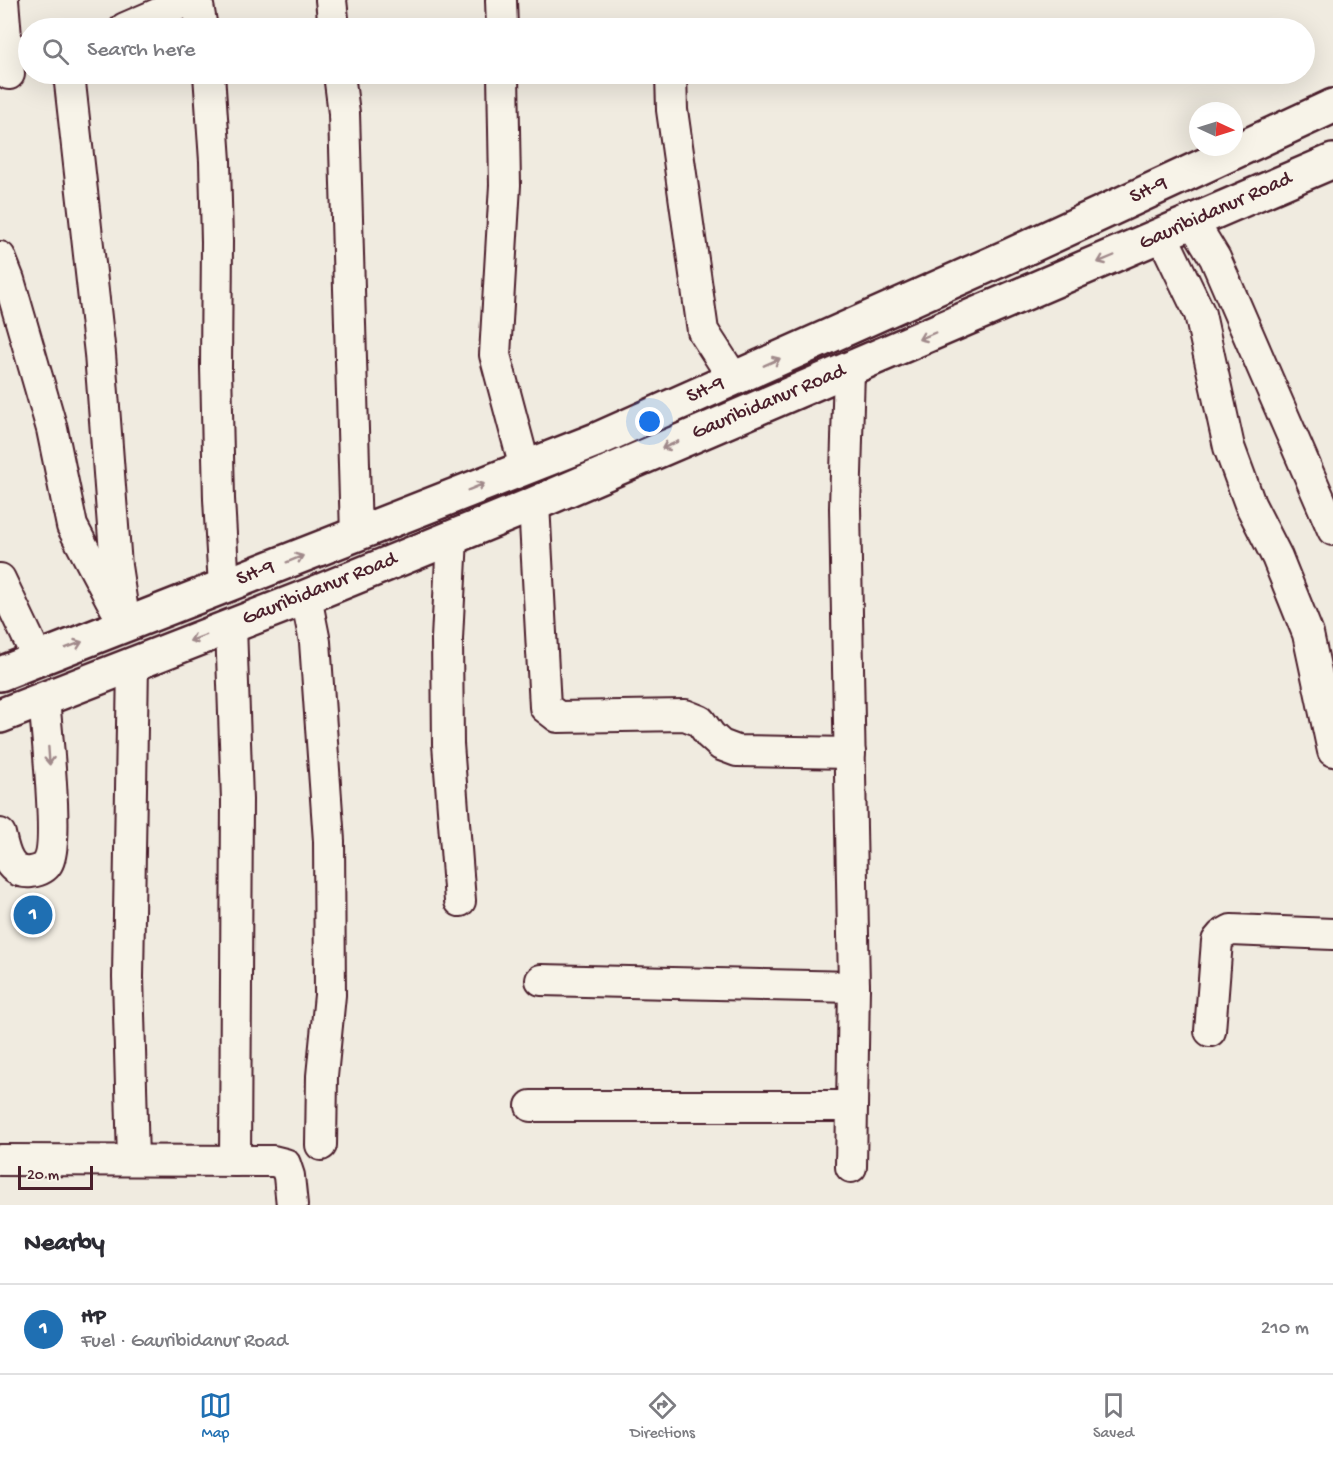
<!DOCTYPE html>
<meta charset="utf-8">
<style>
body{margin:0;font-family:"Gochi Hand",sans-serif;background:#f2f2f3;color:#2b2b33}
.compass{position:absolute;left:1189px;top:102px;width:54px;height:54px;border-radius:50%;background:#fff;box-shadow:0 6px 24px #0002;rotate:94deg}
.scale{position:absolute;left:18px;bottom:15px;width:75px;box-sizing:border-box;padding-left:6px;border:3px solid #4a1f2b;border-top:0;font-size:16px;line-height:21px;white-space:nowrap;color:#4a1f2b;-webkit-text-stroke:4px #f7f3e8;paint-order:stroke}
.you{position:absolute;left:650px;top:422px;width:21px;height:21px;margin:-15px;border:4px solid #fff;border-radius:50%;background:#1a73e8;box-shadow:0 0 0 9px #1a73e833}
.badge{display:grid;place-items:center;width:39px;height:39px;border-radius:50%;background:#1f6fb2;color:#fff;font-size:20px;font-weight:700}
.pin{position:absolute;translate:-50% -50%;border:3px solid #fff;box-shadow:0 2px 6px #0006}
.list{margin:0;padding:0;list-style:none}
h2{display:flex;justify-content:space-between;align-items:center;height:78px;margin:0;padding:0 24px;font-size:26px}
h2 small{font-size:20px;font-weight:400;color:#7c7c81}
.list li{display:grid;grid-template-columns:39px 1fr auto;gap:18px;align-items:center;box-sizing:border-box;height:90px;padding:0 24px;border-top:2px solid #e1e1e2}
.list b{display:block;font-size:22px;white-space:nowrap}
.list p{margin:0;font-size:20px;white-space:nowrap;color:#7c7c81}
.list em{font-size:20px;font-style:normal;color:#7c7c81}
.icon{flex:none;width:33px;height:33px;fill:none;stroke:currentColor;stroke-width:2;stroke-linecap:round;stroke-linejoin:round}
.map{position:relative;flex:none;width:1333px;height:1205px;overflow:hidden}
.search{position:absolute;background:#fff;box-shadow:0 6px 24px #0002;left:18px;right:18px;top:18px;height:66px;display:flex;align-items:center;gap:15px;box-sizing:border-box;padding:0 21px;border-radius:33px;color:#7c7c81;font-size:22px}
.sheet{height:168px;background:#fff}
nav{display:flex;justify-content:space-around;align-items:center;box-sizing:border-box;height:84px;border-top:2px solid #e1e1e2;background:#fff;font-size:16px;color:#7c7c81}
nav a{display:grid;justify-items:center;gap:3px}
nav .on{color:#1f6fb2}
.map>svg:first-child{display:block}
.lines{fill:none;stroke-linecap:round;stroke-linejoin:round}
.minor-casing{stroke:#4a1f2b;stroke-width:34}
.major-casing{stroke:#4a1f2b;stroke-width:38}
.minor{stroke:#f7f3e8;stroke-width:30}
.major{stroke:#f7f3e8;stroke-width:33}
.oneway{stroke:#a0898a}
.labels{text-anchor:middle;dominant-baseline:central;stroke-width:5;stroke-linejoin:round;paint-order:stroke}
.street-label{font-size:21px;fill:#4a1f2b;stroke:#f7f3e8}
</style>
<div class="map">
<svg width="1333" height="1205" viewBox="0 0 1333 1205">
<rect width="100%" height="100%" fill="#f0ebe0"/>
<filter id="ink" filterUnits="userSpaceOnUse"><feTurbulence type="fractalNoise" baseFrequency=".0167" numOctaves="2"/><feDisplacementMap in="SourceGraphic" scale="12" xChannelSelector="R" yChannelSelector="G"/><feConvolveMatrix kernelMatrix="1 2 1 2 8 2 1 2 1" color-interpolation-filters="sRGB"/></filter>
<g filter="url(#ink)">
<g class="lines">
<defs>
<g id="minor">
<path d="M3,0L9,74"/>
<path d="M197,0L202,28"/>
<path d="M331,0L334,28"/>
<path d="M501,0L502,28"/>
<path d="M125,28L190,0"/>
<path d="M69,74L100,354L116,566L125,625"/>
<path d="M209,74L215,161L217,242L216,367L219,499L224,587"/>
<path d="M339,74L344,113L356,535"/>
<path d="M503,74L505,185L495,355L525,468"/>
<path d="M671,74L672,110L703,331L734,379"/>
<path d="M1193,222L1215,258L1333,530"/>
<path d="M1162,235L1200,314L1229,447L1250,504L1277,557L1308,634L1333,751"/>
<path d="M0,257L9,280L52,429L72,526L115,607"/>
<path d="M849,370L845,508L854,987L851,1167"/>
<path d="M534,504L545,707L558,717L685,715L700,721L710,735L721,745L737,751L850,753"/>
<path d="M452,537L447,639L448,744L460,901"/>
<path d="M0,579L38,659"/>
<path d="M306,597L315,642L329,841L330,995L322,1076L321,1145"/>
<path d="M231,626L237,800L235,1161"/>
<path d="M0,834C4,852 8,874 31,872C37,871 44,869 47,864C60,847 46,726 44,698"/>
<path d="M541,980L854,987"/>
<path d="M1210,1031L1217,941L1222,935L1231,930L1333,934"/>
<path d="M531,1106H851"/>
<path d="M0,1160L273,1161L285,1164L289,1176L292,1205"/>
<path d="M133,1160L128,977L133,663"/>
</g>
<g id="major">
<path d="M0,674L596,440L1009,256L1333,106"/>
<path d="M0,716L306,597L534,504L1333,161"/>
</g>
</defs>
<use href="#minor" class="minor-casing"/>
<use href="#major" class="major-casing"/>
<use href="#minor" class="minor"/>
<use href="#major" class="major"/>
</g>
<defs><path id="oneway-shaft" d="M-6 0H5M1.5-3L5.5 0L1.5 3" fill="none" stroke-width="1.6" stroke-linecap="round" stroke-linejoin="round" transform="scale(1.5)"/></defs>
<g class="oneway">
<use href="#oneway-shaft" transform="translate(1106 259) rotate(157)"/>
<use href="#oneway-shaft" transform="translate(927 336) rotate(157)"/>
<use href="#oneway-shaft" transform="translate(772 362) rotate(-24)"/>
<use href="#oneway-shaft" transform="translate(670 445) rotate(156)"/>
<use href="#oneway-shaft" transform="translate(476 487) rotate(-22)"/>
<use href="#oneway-shaft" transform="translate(295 559) rotate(-22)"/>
<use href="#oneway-shaft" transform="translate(198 638) rotate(159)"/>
<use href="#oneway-shaft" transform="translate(74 645) rotate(-21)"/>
<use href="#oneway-shaft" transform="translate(49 756) rotate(86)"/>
</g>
</g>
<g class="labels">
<g class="street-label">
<text transform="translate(1149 191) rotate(-25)">SH-9</text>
<text transform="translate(1216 212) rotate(-24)">Gauribidanur Road</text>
<text transform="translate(706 391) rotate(-24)">SH-9</text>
<text transform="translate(769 403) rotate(-23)">Gauribidanur Road</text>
<text transform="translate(256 574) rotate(-22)">SH-9</text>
<text transform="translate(320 590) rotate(-22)">Gauribidanur Road</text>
</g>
</g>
</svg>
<svg class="compass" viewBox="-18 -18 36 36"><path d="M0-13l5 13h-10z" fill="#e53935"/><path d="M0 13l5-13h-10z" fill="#7c7c81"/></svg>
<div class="scale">20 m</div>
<div class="you"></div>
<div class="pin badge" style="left:33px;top:915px">1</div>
<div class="search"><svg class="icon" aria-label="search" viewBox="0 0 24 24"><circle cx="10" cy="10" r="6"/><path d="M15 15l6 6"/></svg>Search here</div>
</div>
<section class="sheet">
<h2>Nearby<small></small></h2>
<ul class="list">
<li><span class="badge">1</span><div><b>HP</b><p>Fuel · Gauribidanur Road</p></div><em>210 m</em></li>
</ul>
</section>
<nav>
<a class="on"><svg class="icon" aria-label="map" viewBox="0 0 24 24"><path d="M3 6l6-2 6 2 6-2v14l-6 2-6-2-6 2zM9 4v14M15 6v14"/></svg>Map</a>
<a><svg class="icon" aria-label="directions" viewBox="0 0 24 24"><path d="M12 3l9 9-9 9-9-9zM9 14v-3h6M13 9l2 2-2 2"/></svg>Directions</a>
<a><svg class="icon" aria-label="saved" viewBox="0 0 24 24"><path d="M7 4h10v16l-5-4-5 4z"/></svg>Saved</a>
</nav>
